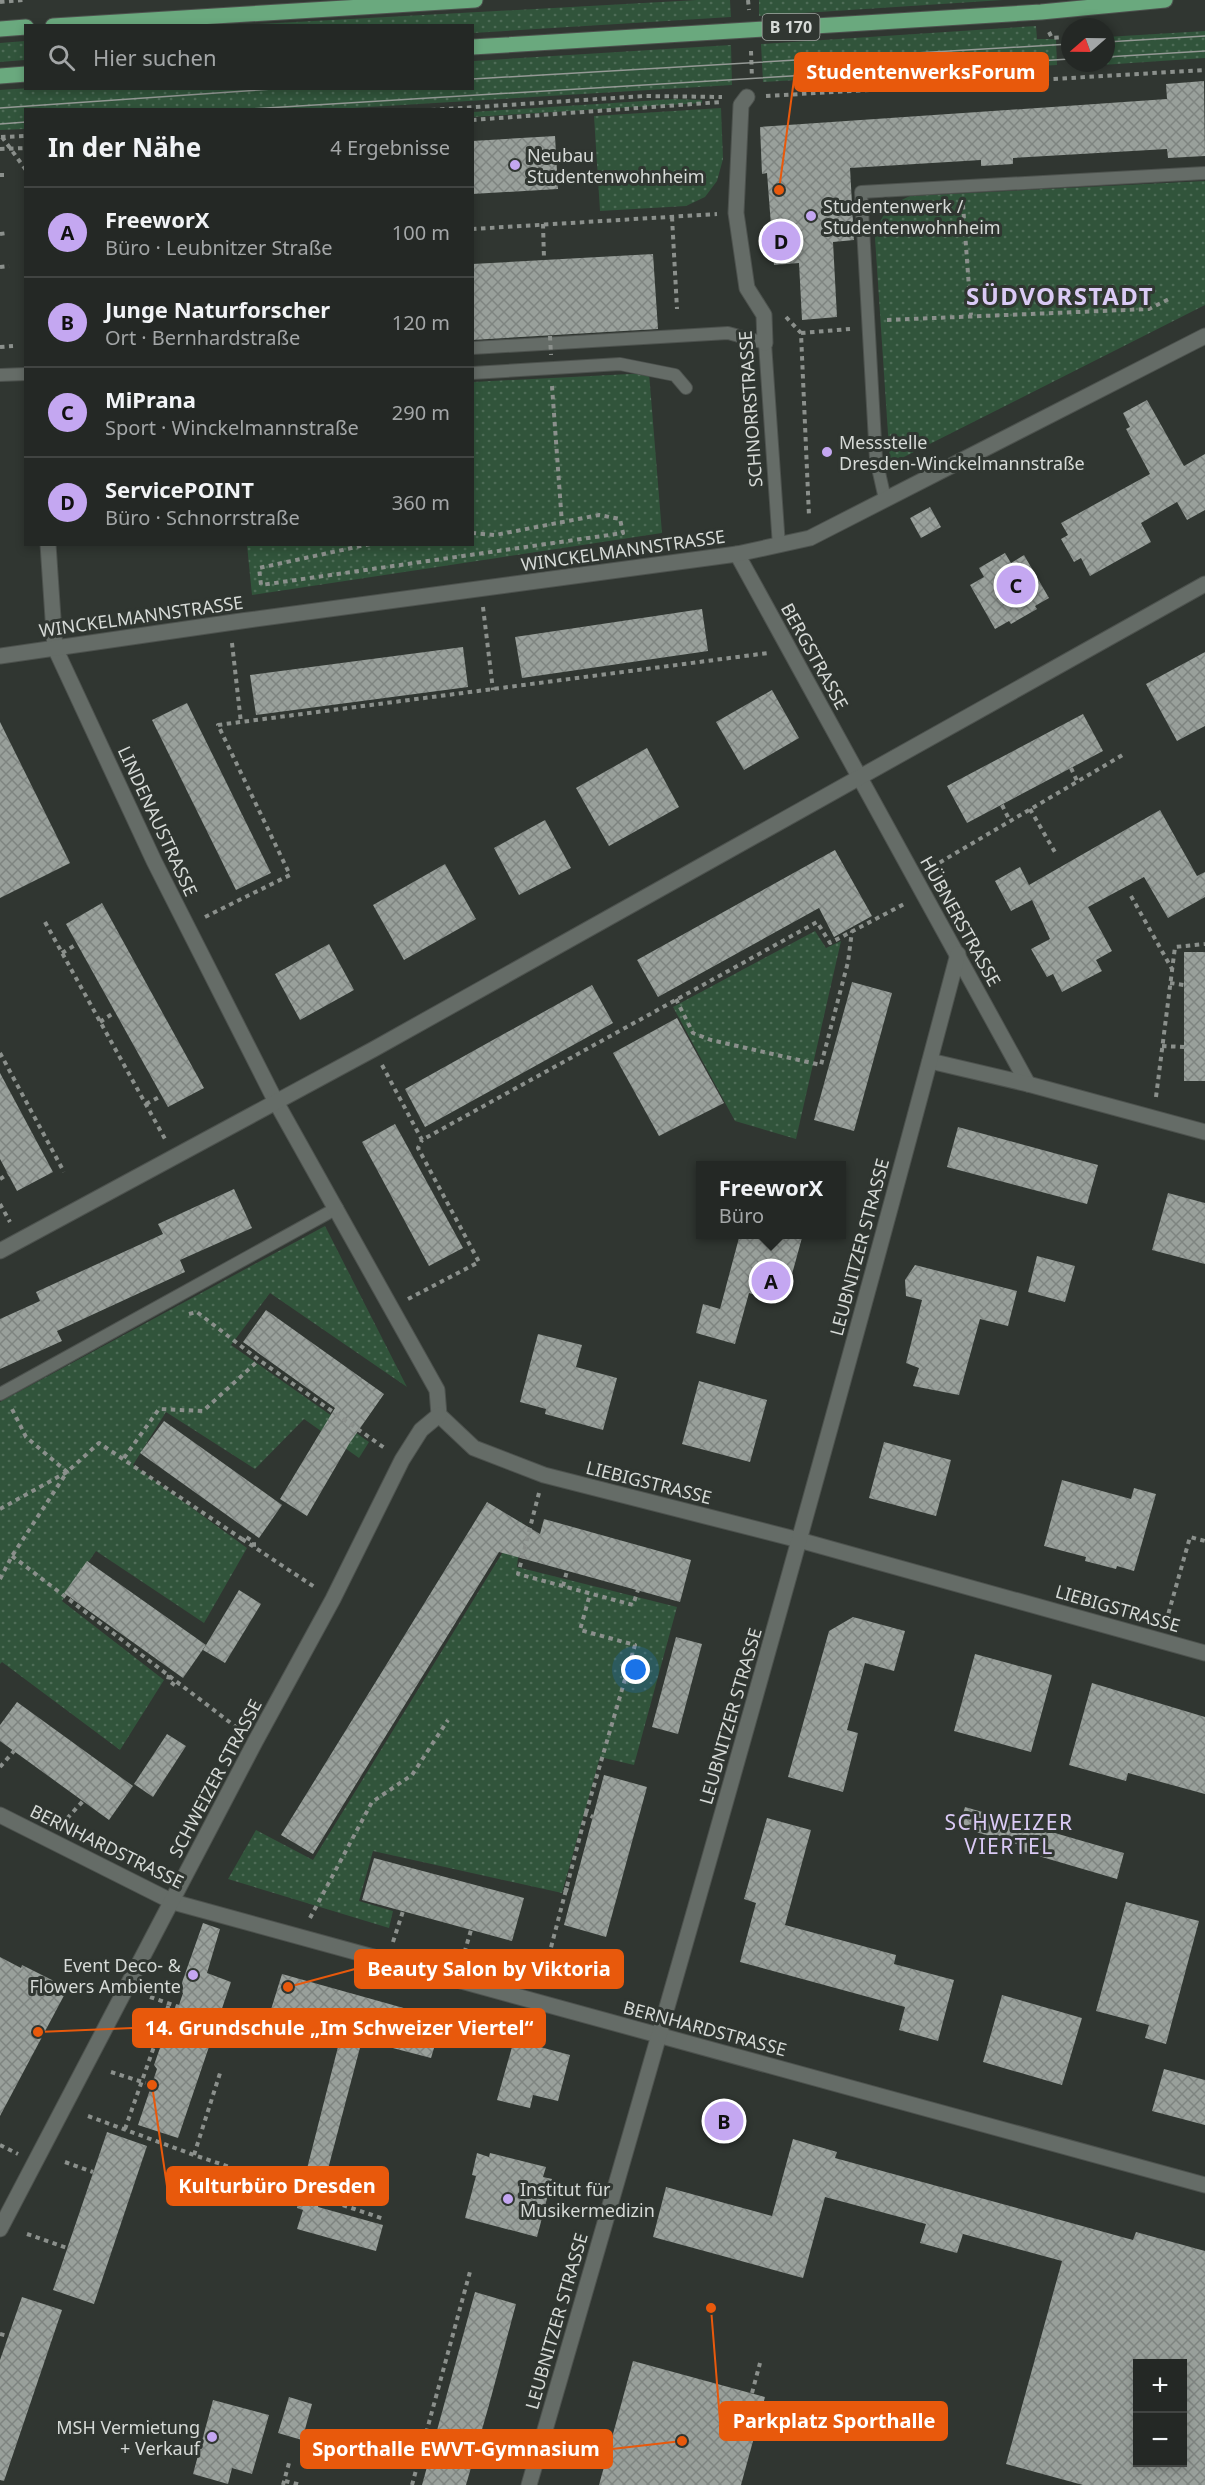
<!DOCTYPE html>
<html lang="de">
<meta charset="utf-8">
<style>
body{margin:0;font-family:"Noto Sans",sans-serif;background:#2c302d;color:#f1f3f6}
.controls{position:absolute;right:18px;bottom:18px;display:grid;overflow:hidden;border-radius:0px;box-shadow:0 3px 9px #0003}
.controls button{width:54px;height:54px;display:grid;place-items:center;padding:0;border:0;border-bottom:2px solid #414442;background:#242825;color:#f1f3f6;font:30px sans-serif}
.compass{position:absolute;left:1061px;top:18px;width:54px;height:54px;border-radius:50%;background:#242825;box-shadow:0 3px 9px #0003;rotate:250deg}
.you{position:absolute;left:636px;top:1670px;width:21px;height:21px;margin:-15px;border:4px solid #fff;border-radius:50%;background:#1a73e8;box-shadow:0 0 0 9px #1a73e833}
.badge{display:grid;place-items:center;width:39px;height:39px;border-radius:50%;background:#c4a7f1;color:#111;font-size:20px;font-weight:700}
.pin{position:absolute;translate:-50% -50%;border:3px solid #fff;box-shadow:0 2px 6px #0006}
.popup{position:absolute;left:696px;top:1161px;width:150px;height:78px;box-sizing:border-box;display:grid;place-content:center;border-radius:0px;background:#242825;filter:drop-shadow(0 2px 4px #0005);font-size:20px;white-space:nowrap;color:#a3a6a7}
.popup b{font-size:22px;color:#f1f3f6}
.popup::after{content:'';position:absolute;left:50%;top:100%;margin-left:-12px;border:12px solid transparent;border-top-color:#242825}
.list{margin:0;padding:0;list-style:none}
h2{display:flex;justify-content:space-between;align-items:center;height:78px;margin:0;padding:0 24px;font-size:26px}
h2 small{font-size:20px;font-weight:400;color:#a3a6a7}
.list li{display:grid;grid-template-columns:39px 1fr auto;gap:18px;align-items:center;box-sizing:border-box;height:90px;padding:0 24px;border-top:2px solid #414442}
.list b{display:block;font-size:22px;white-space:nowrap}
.list p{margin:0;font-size:20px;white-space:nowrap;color:#a3a6a7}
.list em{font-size:20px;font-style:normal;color:#a3a6a7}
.icon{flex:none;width:33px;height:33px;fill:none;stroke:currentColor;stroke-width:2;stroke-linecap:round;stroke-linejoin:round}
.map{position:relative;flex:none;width:1205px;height:2485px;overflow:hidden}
.search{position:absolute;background:#242825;box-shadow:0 3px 9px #0003;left:24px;top:24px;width:450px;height:66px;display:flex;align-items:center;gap:15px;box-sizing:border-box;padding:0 21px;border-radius:0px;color:#a3a6a7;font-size:22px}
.panel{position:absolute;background:#242825;box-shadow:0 3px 9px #0003;left:24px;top:108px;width:450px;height:438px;border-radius:0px}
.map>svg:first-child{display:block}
.grass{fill:url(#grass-dots)}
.building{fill:url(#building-cross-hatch);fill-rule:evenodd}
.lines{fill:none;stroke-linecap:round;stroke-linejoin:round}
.lane-casing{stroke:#4d524e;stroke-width:14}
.street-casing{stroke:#4d524e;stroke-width:17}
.primary-casing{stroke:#4d524e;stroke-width:17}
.path{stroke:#8b908c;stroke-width:4;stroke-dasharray:4.5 4.5;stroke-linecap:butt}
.lane{stroke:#656c67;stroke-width:12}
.street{stroke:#656c67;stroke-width:15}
.primary{stroke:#6aa97e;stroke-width:15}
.tram{stroke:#949995;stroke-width:1.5}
.path-bridge{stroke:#8b908c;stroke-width:4;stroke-dasharray:4.5 4.5;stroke-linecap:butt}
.poi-dot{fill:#c4a7f1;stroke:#303631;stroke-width:2}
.labels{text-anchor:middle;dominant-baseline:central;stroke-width:6;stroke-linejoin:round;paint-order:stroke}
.shield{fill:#303631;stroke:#a4a9a5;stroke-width:1.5}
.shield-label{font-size:16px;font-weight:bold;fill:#d6dad7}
.poi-label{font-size:18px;fill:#d6dad7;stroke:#303631;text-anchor:start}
.street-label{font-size:18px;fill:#d6dad7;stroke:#303631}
.quarter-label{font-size:21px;letter-spacing:1.5px;fill:#dacaf5;stroke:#303631}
.district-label{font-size:24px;font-weight:bold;letter-spacing:1.5px;fill:#dacaf5;stroke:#303631}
.leader{fill:none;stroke:#e8590c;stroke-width:2}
.callout-dot{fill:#e8590c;stroke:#303631;stroke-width:2}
.callout{fill:#e8590c;stroke:#e8590c;stroke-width:2}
.callout-label{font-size:20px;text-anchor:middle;font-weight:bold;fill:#fff}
</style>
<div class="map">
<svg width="1205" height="2485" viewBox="0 0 1205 2485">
<defs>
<pattern id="grass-dots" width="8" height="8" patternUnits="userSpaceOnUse" patternTransform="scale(1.5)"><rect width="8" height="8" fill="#31543b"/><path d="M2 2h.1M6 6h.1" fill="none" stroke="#4e6c57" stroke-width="1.8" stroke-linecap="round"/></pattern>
<pattern id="building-cross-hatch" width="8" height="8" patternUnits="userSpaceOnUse" patternTransform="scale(1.5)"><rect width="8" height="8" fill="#99a09b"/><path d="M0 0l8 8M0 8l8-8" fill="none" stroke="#7e8480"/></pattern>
</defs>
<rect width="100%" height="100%" fill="#303631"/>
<g class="grass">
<path d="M697,0H730L731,17L473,33L472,26L242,25Z"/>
<path d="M759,0H1003L759,16Z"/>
<path d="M1036,26L1037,39H1056L1057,65L763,82L761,44Z"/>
<path d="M1205,31V58L1073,67V63H1106V37Z"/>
<path d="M25,41V60L0,62V43Z"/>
<path d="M731,45L732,85L336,109L26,110L25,129L0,130V90L30,88H472L473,61Z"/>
<path d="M674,99L702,100V103L473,117V112Z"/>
<path d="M721,108L723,159L717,181L705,197L686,206L600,211L594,116Z"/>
<path d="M1205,181V305L890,464L875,238C879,216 889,205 910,196Z"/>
<path d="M649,373L662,533L252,595L247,545L472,544L473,382Z"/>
<path d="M815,931L826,948L841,941L796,1139L735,1121L673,1007Z"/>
<path d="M325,1226L407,1387L270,1293L231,1345L369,1442L359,1458L304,1419L255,1469L166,1412L133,1465L247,1548L204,1623L96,1551L62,1601L164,1680L120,1750L2,1662L0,1664V1402Z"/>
<path d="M522,1521L517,1567L677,1607L634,1765L600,1757L562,1893L373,1851L359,1901L393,1911L389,1928L228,1879L256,1830L313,1860Z"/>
</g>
<g class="building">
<path d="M1204,81L1205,156L1168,158L1167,149L1013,158V164L981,166V160L850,168L854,240L833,242L837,317L802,320L799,263L774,265L767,173L762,174L760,127L1167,99L1166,84Z"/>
<path d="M555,136L558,189L472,194V141Z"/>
<path d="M653,254L658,329L472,340V264Z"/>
<path d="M1147,400L1184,466L1205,454V510L1187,520L1177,502L1141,523L1151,542L1090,576L1081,558L1074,562L1061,539L1068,535L1061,523L1150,474L1126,429L1130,427L1123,413Z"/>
<path d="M930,507L941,527L921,538L910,518Z"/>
<path d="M1005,553L1011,563L1024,555L1049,598L1035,606L1037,609L1011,624L1009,621L995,629L970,585L984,577L979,568Z"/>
<path d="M702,609L708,651L522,678L515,637Z"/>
<path d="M463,647L468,687L256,715L250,675Z"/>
<path d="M1205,652V726L1177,741L1146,684Z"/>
<path d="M772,690L799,738L744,770L716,722Z"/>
<path d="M187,703L271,873L236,890L152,720Z"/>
<path d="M1083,714L1103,751L967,823L947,786Z"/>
<path d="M0,722L70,863L0,898Z"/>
<path d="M647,748L679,807L609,846L576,788Z"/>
<path d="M1160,810L1197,876L1205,872V897L1168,918L1144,877L1088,907L1112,951L1096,960L1102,971L1062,992L1053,974L1047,977L1031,949L1050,939L1032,900L1011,911L995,881L1020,867L1029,885Z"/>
<path d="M545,820L571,868L519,895L494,848Z"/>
<path d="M835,850L872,916L834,937L819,908L658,997L637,960Z"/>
<path d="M445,864L476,919L404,960L373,905Z"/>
<path d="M102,903L204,1088L168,1107L66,924Z"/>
<path d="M329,944L354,990L300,1020L275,974Z"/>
<rect x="1184" y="952" width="21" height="129"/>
<path d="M852,982L892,993L854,1131L814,1120Z"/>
<path d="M592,985L613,1023L425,1127L405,1089Z"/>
<path d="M677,1018L724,1103L659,1136L613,1053Z"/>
<path d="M0,1073L53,1172L17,1191L0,1159Z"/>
<path d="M395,1124L463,1248L429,1266L362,1142Z"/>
<path d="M958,1127L1098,1165L1087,1204L947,1167Z"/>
<path d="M234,1189L252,1228L180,1260L185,1272L57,1331L62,1341L0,1369V1319L40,1301L36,1292L163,1234L158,1224Z"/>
<path d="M1168,1193L1205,1203V1264L1152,1250Z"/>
<path d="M740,1234H803L788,1289L779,1287L775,1301L749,1293L735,1344L696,1333L703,1304L720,1309Z"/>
<path d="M1037,1256L1075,1266L1065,1302L1028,1292Z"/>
<path d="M915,1265L1017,1291L1008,1326L980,1319L959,1395L913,1386L919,1368L906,1363L922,1300L906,1296L905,1280Z"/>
<path d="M266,1310L384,1394L349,1444L307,1516L280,1499L335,1408L243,1342Z"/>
<path d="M538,1334L582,1345L576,1367L617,1378L603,1430L545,1414L546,1409L520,1402Z"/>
<path d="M699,1381L767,1400L750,1462L682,1444Z"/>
<path d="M164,1421L282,1505L259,1538L140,1453Z"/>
<path d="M884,1442L951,1460L936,1516L869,1498Z"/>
<path d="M1062,1480L1131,1499L1134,1488L1156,1494L1134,1571L1117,1566L1116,1569L1085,1561L1086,1557L1044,1546Z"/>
<path d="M487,1502L540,1534L544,1519L691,1560L680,1602L499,1552L313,1854L281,1835Z"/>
<path d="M87,1561L206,1645L183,1678L64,1593Z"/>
<path d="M239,1590L261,1604L225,1663L203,1650Z"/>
<path d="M853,1617L905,1631L894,1671L865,1663L847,1730L858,1733L843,1792L788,1777L829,1631Z"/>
<path d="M676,1637L702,1644L678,1734L652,1727Z"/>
<path d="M975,1654L1052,1675L1031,1752L954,1731Z"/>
<path d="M1092,1683L1205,1717V1794L1128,1773L1126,1781L1069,1765Z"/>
<path d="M17,1702L133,1786L109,1820L0,1741V1725Z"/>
<path d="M167,1734L186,1746L153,1797L134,1784Z"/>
<path d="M604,1775L647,1787L606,1937L564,1925Z"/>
<path d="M965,1807L1124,1853L1117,1879L1018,1850L1020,1845L959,1827Z"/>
<path d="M767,1818L811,1830L785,1925L896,1955L894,1964L954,1980L938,2041L899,2030L905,2007L740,1962L756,1903L744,1899Z"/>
<path d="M374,1858L524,1898L512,1941L362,1900Z"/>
<path d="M1126,1902L1199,1921L1166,2044L1145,2038L1149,2025L1096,2011Z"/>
<path d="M203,1923L220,1929L207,1973L231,1982L178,2138L138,2125L157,2069L154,2065L168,2025L173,2023L183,1993L179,1991Z"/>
<path d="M0,1957L21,1968L22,1965L68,1988L0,2116Z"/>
<path d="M282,1974L443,2019L431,2058L362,2040L318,2207L383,2225L376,2251L297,2229L303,2210L297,2208L341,2035L269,2016Z"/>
<path d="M1002,1995L1082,2018L1062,2085L983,2062Z"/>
<path d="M514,2040L570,2055L558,2101L533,2095L530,2108L497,2100Z"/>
<path d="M1164,2069L1205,2080V2125L1152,2111Z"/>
<path d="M107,2132L147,2146L94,2304L53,2290Z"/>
<path d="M793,2139L837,2152L835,2158L1133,2240L1136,2232L1205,2251V2485H1083L1006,2464L1062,2261L963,2234L957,2253L920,2243L926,2224L825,2197L803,2278L653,2237L666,2187L772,2216ZM1137,2364H1182V2463H1137Z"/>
<path d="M477,2153L489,2157L490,2153L546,2167L543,2177L552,2179L537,2237L465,2218L476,2176L472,2175Z"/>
<path d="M475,2292L516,2304L489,2405L466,2485H422Z"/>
<path d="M22,2297L62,2310L4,2481L0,2480V2360Z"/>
<path d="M633,2361L765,2397L741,2485H599Z"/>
<path d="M289,2397L312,2404L302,2440L278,2433Z"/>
<path d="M213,2400L269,2415L252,2474L232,2468L228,2484L193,2474Z"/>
</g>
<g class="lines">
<defs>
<g id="lane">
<path d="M472,348L728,333L765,343L779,546"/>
<path d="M472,373L620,364L675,375L686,388"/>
<path d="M0,375L26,374"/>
<path d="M885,499L876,459L861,192L1205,173"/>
<path d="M0,1394L337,1208"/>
</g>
<g id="street">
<path d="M747,97L741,105L736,213L747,288L764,315L765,343"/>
<path d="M48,544L55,648L154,861L276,1102L437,1390L439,1415L474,1448L544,1475L799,1540L1205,1653"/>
<path d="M737,554L1028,1084"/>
<path d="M0,656L241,621L737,554L810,538L1205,336"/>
<path d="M930,1061L1028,1084L1205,1132"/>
<path d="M0,1251L374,1049L1205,584"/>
<path d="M0,1815L173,1902L1205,2185"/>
<path d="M0,2229L255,1742L333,1599L402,1460L421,1430L439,1415"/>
<path d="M529,2485C677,1976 823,1467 958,954"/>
</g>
<g id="primary">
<path d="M53,26L475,0"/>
<path d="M0,29L26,27"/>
<path d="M472,47L1041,12L1165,0"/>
<path d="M0,76L26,74"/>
</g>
</defs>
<use href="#lane" class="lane-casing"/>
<use href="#street" class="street-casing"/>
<use href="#primary" class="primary-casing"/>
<g class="path">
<path d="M748,0L749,10"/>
<path d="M0,2L24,0"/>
<path d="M1049,32L1052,38L1066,37"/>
<path d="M751,51L752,79"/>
<path d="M766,96L1205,70"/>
<path d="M431,110L644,96L722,97"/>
<path d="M472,120L721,102"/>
<path d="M1,137L26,136"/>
<path d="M2,137L26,170"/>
<path d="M0,149L26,148"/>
<path d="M0,175H4"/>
<path d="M963,205L971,315"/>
<path d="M672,217L677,309"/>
<path d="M543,224L544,259"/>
<path d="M472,229L717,214"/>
<path d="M0,234L7,233"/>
<path d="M0,267L9,266"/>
<path d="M786,317L801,333L809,516"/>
<path d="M887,320L1149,309L1169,299"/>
<path d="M801,333L850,329"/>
<path d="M0,347L13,346"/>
<path d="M552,386L562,524"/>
<path d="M370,544L259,568L261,585L623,533L620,519L599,515L495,535L472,533"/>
<path d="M483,607L493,690"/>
<path d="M232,643L241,723"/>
<path d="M1071,768L1077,781"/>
<path d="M1002,805L1010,821"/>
<path d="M1030,809L1056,854"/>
<path d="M932,867L1126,753"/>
<path d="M1131,896L1172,969"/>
<path d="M205,917L290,875L218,725L768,653"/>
<path d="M45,922L165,1139"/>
<path d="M62,953L77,944"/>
<path d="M1170,983L1184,985"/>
<path d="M676,999L693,1033L711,1040L821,1065L848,962L852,931"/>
<path d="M100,1022L115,1012"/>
<path d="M1162,1046L1184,1047"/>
<path d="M0,1053L64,1172"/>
<path d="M382,1065L422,1140L817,922L830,943L906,903"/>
<path d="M1156,1097L1175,947L1205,944"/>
<path d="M146,1104L161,1096"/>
<path d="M0,1179L8,1174"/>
<path d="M0,1204L10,1222"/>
<path d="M408,1299L479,1262L418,1148L422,1140"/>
<path d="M189,1314L197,1312L259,1360L386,1449"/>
<path d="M124,1458L159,1409L203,1411L259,1360"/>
<path d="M539,1493L518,1574L633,1605L638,1590"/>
<path d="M0,1509L67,1472L99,1443L242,1539L246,1537L254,1542V1547"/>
<path d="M242,1539L316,1588"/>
<path d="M12,1556L240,1730"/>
<path d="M0,1579L12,1556L67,1472L26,1437L12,1409"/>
<path d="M563,1586L567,1571"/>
<path d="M1166,1622L1190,1537L1205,1541"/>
<path d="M169,1675L168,1680L176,1686L179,1684"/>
<path d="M0,1767L14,1751"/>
<path d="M586,1813L635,1645L580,1630L590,1594"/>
<path d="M61,1825L83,1801"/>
<path d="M564,1889L573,1892"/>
<path d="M310,1918L372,1802L412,1775L448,1720"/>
<path d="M393,1942L403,1911"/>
<path d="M462,1961L471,1930"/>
<path d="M542,1982L586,1813L593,1817"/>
<path d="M150,1997L179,2007"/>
<path d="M111,2072L152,2085"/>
<path d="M88,2116L194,2155L384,2219"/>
<path d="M125,2129L169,2004"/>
<path d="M0,2145L18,2154"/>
<path d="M194,2155L221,2070"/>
<path d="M65,2162L93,2172"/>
<path d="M27,2234L67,2248"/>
<path d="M0,2334L8,2336"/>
<path d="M752,2393L760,2363"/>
<path d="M285,2481L301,2485"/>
<path d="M283,2485L289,2463"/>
<path d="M412,2485L471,2268"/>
</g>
<use href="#lane" class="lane"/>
<use href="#street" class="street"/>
<use href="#primary" class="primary"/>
<g class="tram">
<path d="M1106,42L1205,36"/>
<path d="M1106,57L1205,51"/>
<path d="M472,79L1070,44"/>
<path d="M0,108L287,88"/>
<path d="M233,110L1070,59"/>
<path d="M0,124L26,122"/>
</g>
<path class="path-bridge" d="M550,336L551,355"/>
</g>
<g class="poi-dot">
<circle cx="515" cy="165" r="6"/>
<circle cx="811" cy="216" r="6"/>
<circle cx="827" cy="452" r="6"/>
<circle cx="193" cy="1975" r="6"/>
<circle cx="508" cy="2199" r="6"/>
<circle cx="212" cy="2437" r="6"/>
</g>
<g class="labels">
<rect class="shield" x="762.5" y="14" width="57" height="26" rx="4.5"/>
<g class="shield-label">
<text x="791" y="27">B 170</text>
</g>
<g class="poi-label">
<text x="527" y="155">Neubau<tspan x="527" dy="21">Studentenwohnheim</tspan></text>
<text x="823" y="206">Studentenwerk /<tspan x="823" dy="21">Studentenwohnheim</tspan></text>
<text x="839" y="442">Messstelle<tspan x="839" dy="21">Dresden-Winckelmannstraße</tspan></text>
<text x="181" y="1965" text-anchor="end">Event Deco- &amp;<tspan x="181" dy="21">Flowers Ambiente</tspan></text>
<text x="520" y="2189">Institut für<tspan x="520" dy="21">Musikermedizin</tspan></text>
<text x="200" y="2427" text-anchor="end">MSH Vermietung<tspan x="200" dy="21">+ Verkauf</tspan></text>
</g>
<g class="street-label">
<text transform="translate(750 409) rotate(-94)">SCHNORRSTRASSE</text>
<text transform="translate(623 550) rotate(-8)">WINCKELMANNSTRASSE</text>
<text transform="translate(141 616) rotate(-8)">WINCKELMANNSTRASSE</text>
<text transform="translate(815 656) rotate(61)">BERGSTRASSE</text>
<text transform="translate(158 821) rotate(65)">LINDENAUSTRASSE</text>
<text transform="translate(961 921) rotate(61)">HÜBNERSTRASSE</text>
<text transform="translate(859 1247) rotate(-75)">LEUBNITZER STRASSE</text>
<text transform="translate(649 1482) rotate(14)">LIEBIGSTRASSE</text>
<text transform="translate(1118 1608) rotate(16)">LIEBIGSTRASSE</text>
<text transform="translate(730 1716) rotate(-74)">LEUBNITZER STRASSE</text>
<text transform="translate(215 1778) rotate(-62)">SCHWEIZER STRASSE</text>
<text transform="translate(107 1846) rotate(26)">BERNHARDSTRASSE</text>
<text transform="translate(705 2028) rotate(15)">BERNHARDSTRASSE</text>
<text transform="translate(556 2321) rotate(-74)">LEUBNITZER STRASSE</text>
</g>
<g class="quarter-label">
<text x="1009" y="1822">SCHWEIZER<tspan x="1009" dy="24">VIERTEL</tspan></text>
</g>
<g class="district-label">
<text x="1060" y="295">SÜDVORSTADT</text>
</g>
</g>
<path class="leader" d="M779 190L795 72M288 1987L355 1969M38 2032L133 2028M152 2085L167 2186M711 2308L720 2421M682 2441L612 2449"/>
<g class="callout-dot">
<circle cx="779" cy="190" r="6"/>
<circle cx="288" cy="1987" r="6"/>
<circle cx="38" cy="2032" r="6"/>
<circle cx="152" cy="2085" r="6"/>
<circle cx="711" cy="2308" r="6"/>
<circle cx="682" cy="2441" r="6"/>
</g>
<g class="callout">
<rect x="795" y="53" width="253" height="38" rx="6"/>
<rect x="355" y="1950" width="268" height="38" rx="6"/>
<rect x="133" y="2009" width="412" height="38" rx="6"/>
<rect x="167" y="2167" width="221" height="38" rx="6"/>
<rect x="720" y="2402" width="227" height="38" rx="6"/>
<rect x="301" y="2430" width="311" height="38" rx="6"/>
</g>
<g class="callout-label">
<text x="921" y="79">StudentenwerksForum</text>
<text x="489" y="1976">Beauty Salon by Viktoria</text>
<text x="339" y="2035">14. Grundschule „Im Schweizer Viertel“</text>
<text x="277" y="2193">Kulturbüro Dresden</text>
<text x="834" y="2428">Parkplatz Sporthalle</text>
<text x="456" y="2456">Sporthalle EWVT-Gymnasium</text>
</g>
</svg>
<div class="controls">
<button>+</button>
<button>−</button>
</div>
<svg class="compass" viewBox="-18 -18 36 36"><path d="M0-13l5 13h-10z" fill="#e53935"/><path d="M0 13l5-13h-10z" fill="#a3a6a7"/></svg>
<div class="you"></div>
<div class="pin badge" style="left:771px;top:1281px">A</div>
<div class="popup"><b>FreeworX</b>Büro</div>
<div class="pin badge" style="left:724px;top:2121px">B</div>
<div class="pin badge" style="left:1016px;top:585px">C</div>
<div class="pin badge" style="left:781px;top:241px">D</div>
<div class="search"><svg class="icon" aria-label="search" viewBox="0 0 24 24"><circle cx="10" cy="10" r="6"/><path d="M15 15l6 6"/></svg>Hier suchen</div>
<section class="panel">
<h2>In der Nähe<small>4 Ergebnisse</small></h2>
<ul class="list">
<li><span class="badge">A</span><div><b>FreeworX</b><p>Büro · Leubnitzer Straße</p></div><em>100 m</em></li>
<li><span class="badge">B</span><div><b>Junge Naturforscher</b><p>Ort · Bernhardstraße</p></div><em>120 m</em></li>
<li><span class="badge">C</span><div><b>MiPrana</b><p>Sport · Winckelmannstraße</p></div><em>290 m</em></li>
<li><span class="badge">D</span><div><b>ServicePOINT</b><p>Büro · Schnorrstraße</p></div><em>360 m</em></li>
</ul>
</section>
</div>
